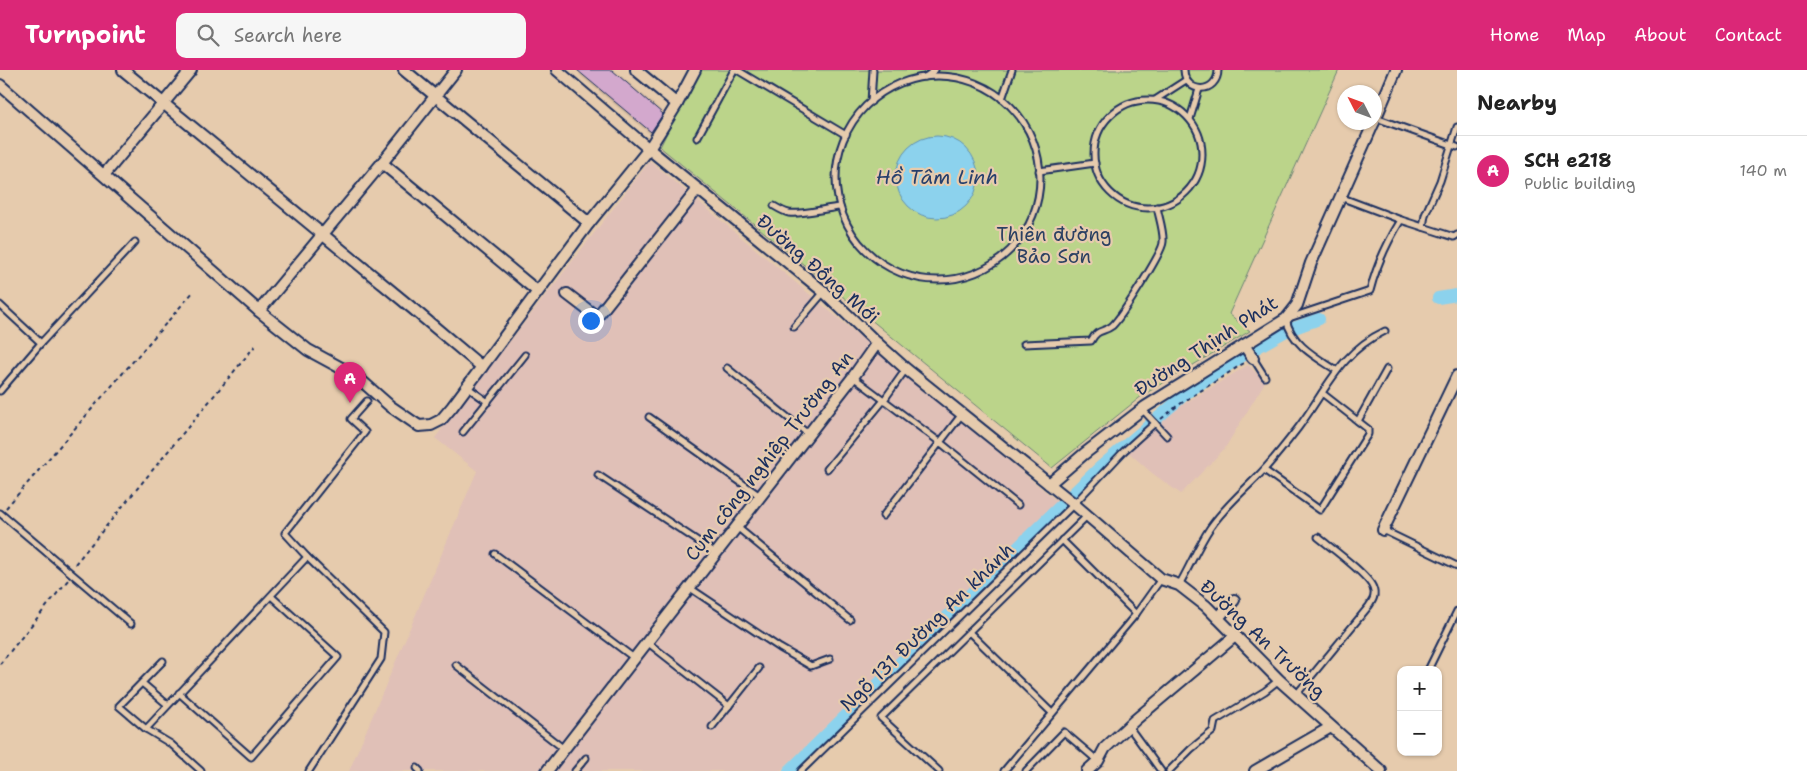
<!DOCTYPE html>
<meta charset="utf-8">
<style>
body{margin:0;font-family:"Shantell Sans",sans-serif;background:#f6f6f6;color:#222}
.controls{position:absolute;right:15px;bottom:15px;display:grid;overflow:hidden;border-radius:10px;box-shadow:0 1px 4px #0004}
.controls button{width:45px;height:45px;display:grid;place-items:center;padding:0;border:0;border-bottom:1px solid #e0e0e0;background:#fff;color:#222;font:25px sans-serif}
.compass{position:absolute;left:1337px;top:15px;width:45px;height:45px;border-radius:50%;background:#fff;box-shadow:0 1px 4px #0004;rotate:312deg}
.you{position:absolute;left:590px;top:250px;width:18px;height:18px;margin:-12px;border:4px solid #fff;border-radius:50%;background:#1a73e8;box-shadow:0 0 0 8px #1a73e833}
.badge{display:grid;place-items:center;width:32px;height:32px;border-radius:50%;background:#db2777;color:#fff;font-size:16px;font-weight:700}
.pin{position:absolute;translate:-50% -41px;filter:drop-shadow(0 1px 2px #0008)}
.pin::after{content:'';position:absolute;top:26px;width:18px;height:15px;background:inherit;clip-path:polygon(0 0,100% 0,50% 100%)}
.list{margin:0;padding:0;list-style:none}
h2{display:flex;justify-content:space-between;align-items:center;height:65px;margin:0;padding:0 20px;font-size:21px}
h2 small{font-size:16px;font-weight:400;color:#767676}
.list li{display:grid;grid-template-columns:32px 1fr auto;gap:15px;align-items:center;box-sizing:border-box;height:70px;padding:0 20px;border-top:1px solid #e0e0e0}
.list b{display:block;font-size:19px;white-space:nowrap}
.list p{margin:0;font-size:16px;white-space:nowrap;color:#767676}
.list em{font-size:16px;font-style:normal;color:#767676}
.icon{flex:none;width:28px;height:28px;fill:none;stroke:currentColor;stroke-width:2;stroke-linecap:round;stroke-linejoin:round}
.map{position:relative;flex:none;width:1457px;height:701px;overflow:hidden}
header{display:flex;align-items:center;gap:30px;box-sizing:border-box;height:70px;padding:0 25px;background:#db2777;color:#fff}
header strong{font-size:24px}
nav{display:flex;gap:28px;margin-inline-start:auto;font-size:18px}
.search{width:350px;height:45px;background:#f6f6f6;display:flex;align-items:center;gap:12px;box-sizing:border-box;padding:0 18px;border-radius:10px;color:#767676;font-size:19px}
main{display:flex}
aside{flex:1;background:#fff}
.map>svg:first-child{display:block}
.built{fill:#e0c0b7}
.green{fill:#bbd48a;stroke:#6b8274}
.water{fill:#8cd2ed;stroke:#5f91b4}
.lines{fill:none;stroke-linecap:round;stroke-linejoin:round}
.canal{stroke:#8cd2ed;stroke-width:12}
.building{fill:#d3a8cd;stroke:#1b2f5e;filter:url(#shadow)}
.lane-casing{stroke:#1b2f5e;stroke-width:9}
.street-casing{stroke:#1b2f5e;stroke-width:14}
.path{stroke:#1b2f5e;stroke-width:2;stroke-dasharray:4 4;stroke-linecap:butt}
.lane{stroke:#e6cbad;stroke-width:5}
.street{stroke:#e6cbad;stroke-width:10}
.labels{text-anchor:middle;dominant-baseline:central;stroke-width:4.5;stroke-linejoin:round;paint-order:stroke}
.park-label{font-size:19px;fill:#2b4062;stroke:#e6cbad}
.street-label{font-size:19px;fill:#1b2f5e;stroke:#e6cbad}
.water-label{font-size:20px;font-style:italic;fill:#263f6c;stroke:#e6cbad}
</style>
<header>
<strong>Turnpoint</strong>
<div class="search"><svg class="icon" aria-label="search" viewBox="0 0 24 24"><circle cx="10" cy="10" r="6"/><path d="M15 15l6 6"/></svg>Search here</div>
<nav><a>Home</a><a>Map</a><a>About</a><a>Contact</a></nav>
</header>
<main>
<div class="map">
<svg width="1457" height="701" viewBox="0 0 1457 701">
<defs>
<filter id="shadow"><feDropShadow dx="3.5" dy="3.5" stdDeviation="1" flood-color="#0004"/></filter>
</defs>
<rect width="100%" height="100%" fill="#e6cbad"/>
<filter id="ink" filterUnits="userSpaceOnUse"><feTurbulence type="fractalNoise" baseFrequency=".02" numOctaves="2"/><feDisplacementMap in="SourceGraphic" scale="10" xChannelSelector="R" yChannelSelector="G"/><feConvolveMatrix kernelMatrix="1 2 1 2 8 2 1 2 1" color-interpolation-filters="sRGB"/></filter>
<g filter="url(#ink)">
<g class="built">
<path d="M650,91L1058,432L780,701H349L477,401L435,368Z"/>
<path d="M1248,295L1265,312L1225,378L1181,424L1152,403L1127,381L1177,338Z"/>
</g>
<path class="green" d="M698,0H1339L1229,244L1250,261L1143,325L1052,398L660,77Z"/>
<circle class="water" cx="937" cy="107" r="41"/>
<g class="lines">
<g class="canal">
<path d="M1438,228L1457,225"/>
<path d="M789,701L1099,398L1188,322L1244,285L1286,261L1319,249"/>
</g>
</g>
<path class="building" d="M577,0H612L663,44L651,62Z"/>
<g class="lines">
<defs>
<g id="lane">
<path d="M737,0L846,65"/>
<path d="M1184,0C1185,25 1218,24 1218,0"/>
<circle cx="938" cy="108" r="102"/>
<path d="M925,7L935,0"/>
<path d="M1002,29L1012,0"/>
<circle cx="1148" cy="84" r="54"/>
<path d="M1155,30L1186,10"/>
<path d="M871,32L873,0"/>
<path d="M1376,48L1457,77"/>
<path d="M1190,49L1199,19"/>
<path d="M697,68L734,0"/>
<path d="M1039,101L1095,93"/>
<path d="M1340,127L1401,150"/>
<path d="M774,136C779,139 784,142 789,143C802,145 826,138 840,137"/>
<path d="M1423,157L1425,145L1440,111L1457,57"/>
<path d="M0,235L41,273"/>
<path d="M794,257L824,222"/>
<path d="M1024,274L1091,271C1098,258 1103,263 1112,256C1120,249 1163,182 1163,172C1164,162 1159,148 1157,137"/>
<path d="M1253,288L1265,307"/>
<path d="M727,298L808,364"/>
<path d="M1336,300C1316,287 1292,275 1286,249L1370,221C1376,197 1388,171 1401,150L1454,167L1457,165"/>
<path d="M853,307L941,373L1018,435"/>
<path d="M467,317L488,332"/>
<path d="M0,321L41,273L135,172"/>
<path d="M1142,339L1167,366"/>
<path d="M649,347L760,426"/>
<path d="M1358,351L1387,299"/>
<path d="M463,362L525,285"/>
<path d="M827,399L884,330L906,299"/>
<path d="M1264,400L1320,440L1368,364V359L1322,323"/>
<path d="M598,405L716,483"/>
<path d="M0,443L131,554"/>
<path d="M883,446L962,344"/>
<path d="M737,457L850,550"/>
<path d="M1383,460L1457,496"/>
<path d="M1062,470L1136,544"/>
<path d="M495,484L634,588"/>
<path d="M1179,515C1190,496 1198,476 1210,458C1223,439 1240,424 1256,408C1271,393 1285,375 1298,358C1326,321 1340,282 1385,261"/>
<path d="M690,518L780,578L811,596L830,589"/>
<path d="M969,562L1052,643"/>
<path d="M647,572L729,636"/>
<path d="M163,591L119,636L146,659L171,674L201,701"/>
<path d="M456,595L564,679"/>
<path d="M1428,600L1457,541"/>
<path d="M142,613L168,635"/>
<path d="M179,623L251,687L338,587L271,526"/>
<path d="M1296,625L1369,536C1373,530 1376,525 1373,518C1369,505 1330,477 1318,467"/>
<path d="M712,657L759,598"/>
<path d="M1129,657L1161,701"/>
<path d="M146,659L307,487"/>
<path d="M417,698L420,701"/>
<path d="M309,701L381,589L384,562L307,487L285,463L365,362L351,349L367,331"/>
<path d="M575,701L586,688"/>
<path d="M801,701L1074,434L1124,381L1155,353"/>
<path d="M939,701L881,648L1087,446"/>
<path d="M1004,701L1136,544L1161,509"/>
<path d="M1026,701L1064,662L1098,691"/>
<path d="M1169,701L1191,679L1213,661L1215,651L1265,621L1279,610"/>
</g>
<g id="street">
<path d="M123,0L412,238L482,297"/>
<path d="M404,0L589,153"/>
<path d="M557,0L649,79L824,222L877,273L906,299L1074,434L1161,509L1179,515L1206,536L1279,610L1381,701"/>
<path d="M636,0L677,34"/>
<path d="M0,15L259,241L308,280L356,306L390,336L419,356L431,355L441,350L452,337L589,153L649,79L677,34L695,0"/>
<path d="M1374,52L1396,0"/>
<path d="M382,93L537,221"/>
<path d="M104,105L191,0"/>
<path d="M567,224L597,247L698,119"/>
<path d="M259,241L382,93L456,0"/>
<path d="M1244,275L1253,288"/>
<path d="M1049,414L1084,384L1145,337L1286,249L1297,235L1311,193L1374,52"/>
<path d="M1383,460L1457,306"/>
<path d="M1218,548L1234,530"/>
<path d="M547,701L853,307L877,273"/>
<path d="M1087,701L1098,691L1105,678L1135,650L1235,566"/>
<path d="M1255,701L1331,657"/>
</g>
</defs>
<use href="#lane" class="lane-casing"/>
<use href="#street" class="street-casing"/>
<g class="path">
<path d="M1161,349L1177,336L1244,293"/>
<path d="M6,438L194,221"/>
<path d="M75,494L255,276"/>
<path d="M0,594L68,510"/>
</g>
<use href="#lane" class="lane"/>
<use href="#street" class="street"/>
</g>
</g>
<g class="labels">
<g class="park-label">
<text x="1054" y="164">Thiên đường<tspan x="1054" dy="22">Bảo Sơn</tspan></text>
</g>
<g class="street-label">
<text transform="translate(818 199) rotate(41)">Đường Đồng Mới</text>
<text transform="translate(1206 276) rotate(-33)">Đường Thịnh Phát</text>
<text transform="translate(769 386) rotate(-52)">Cụm công nghiệp Trường An</text>
<text transform="translate(927 557) rotate(-44)">Ngõ 131 Đường An khánh</text>
<text transform="translate(1263 569) rotate(43)">Đường An Trường</text>
</g>
<g class="water-label">
<text x="937" y="107">Hồ Tâm Linh</text>
</g>
</g>
</svg>
<div class="controls">
<button>+</button>
<button>−</button>
</div>
<svg class="compass" viewBox="-18 -18 36 36"><path d="M0-13l5 13h-10z" fill="#e53935"/><path d="M0 13l5-13h-10z" fill="#767676"/></svg>
<div class="you"></div>
<div class="pin badge" style="left:350px;top:333px">A</div>
</div>
<aside>
<h2>Nearby<small></small></h2>
<ul class="list">
<li><span class="badge">A</span><div><b>SCH e218</b><p>Public building</p></div><em>140 m</em></li>
</ul>
</aside>
</main>
